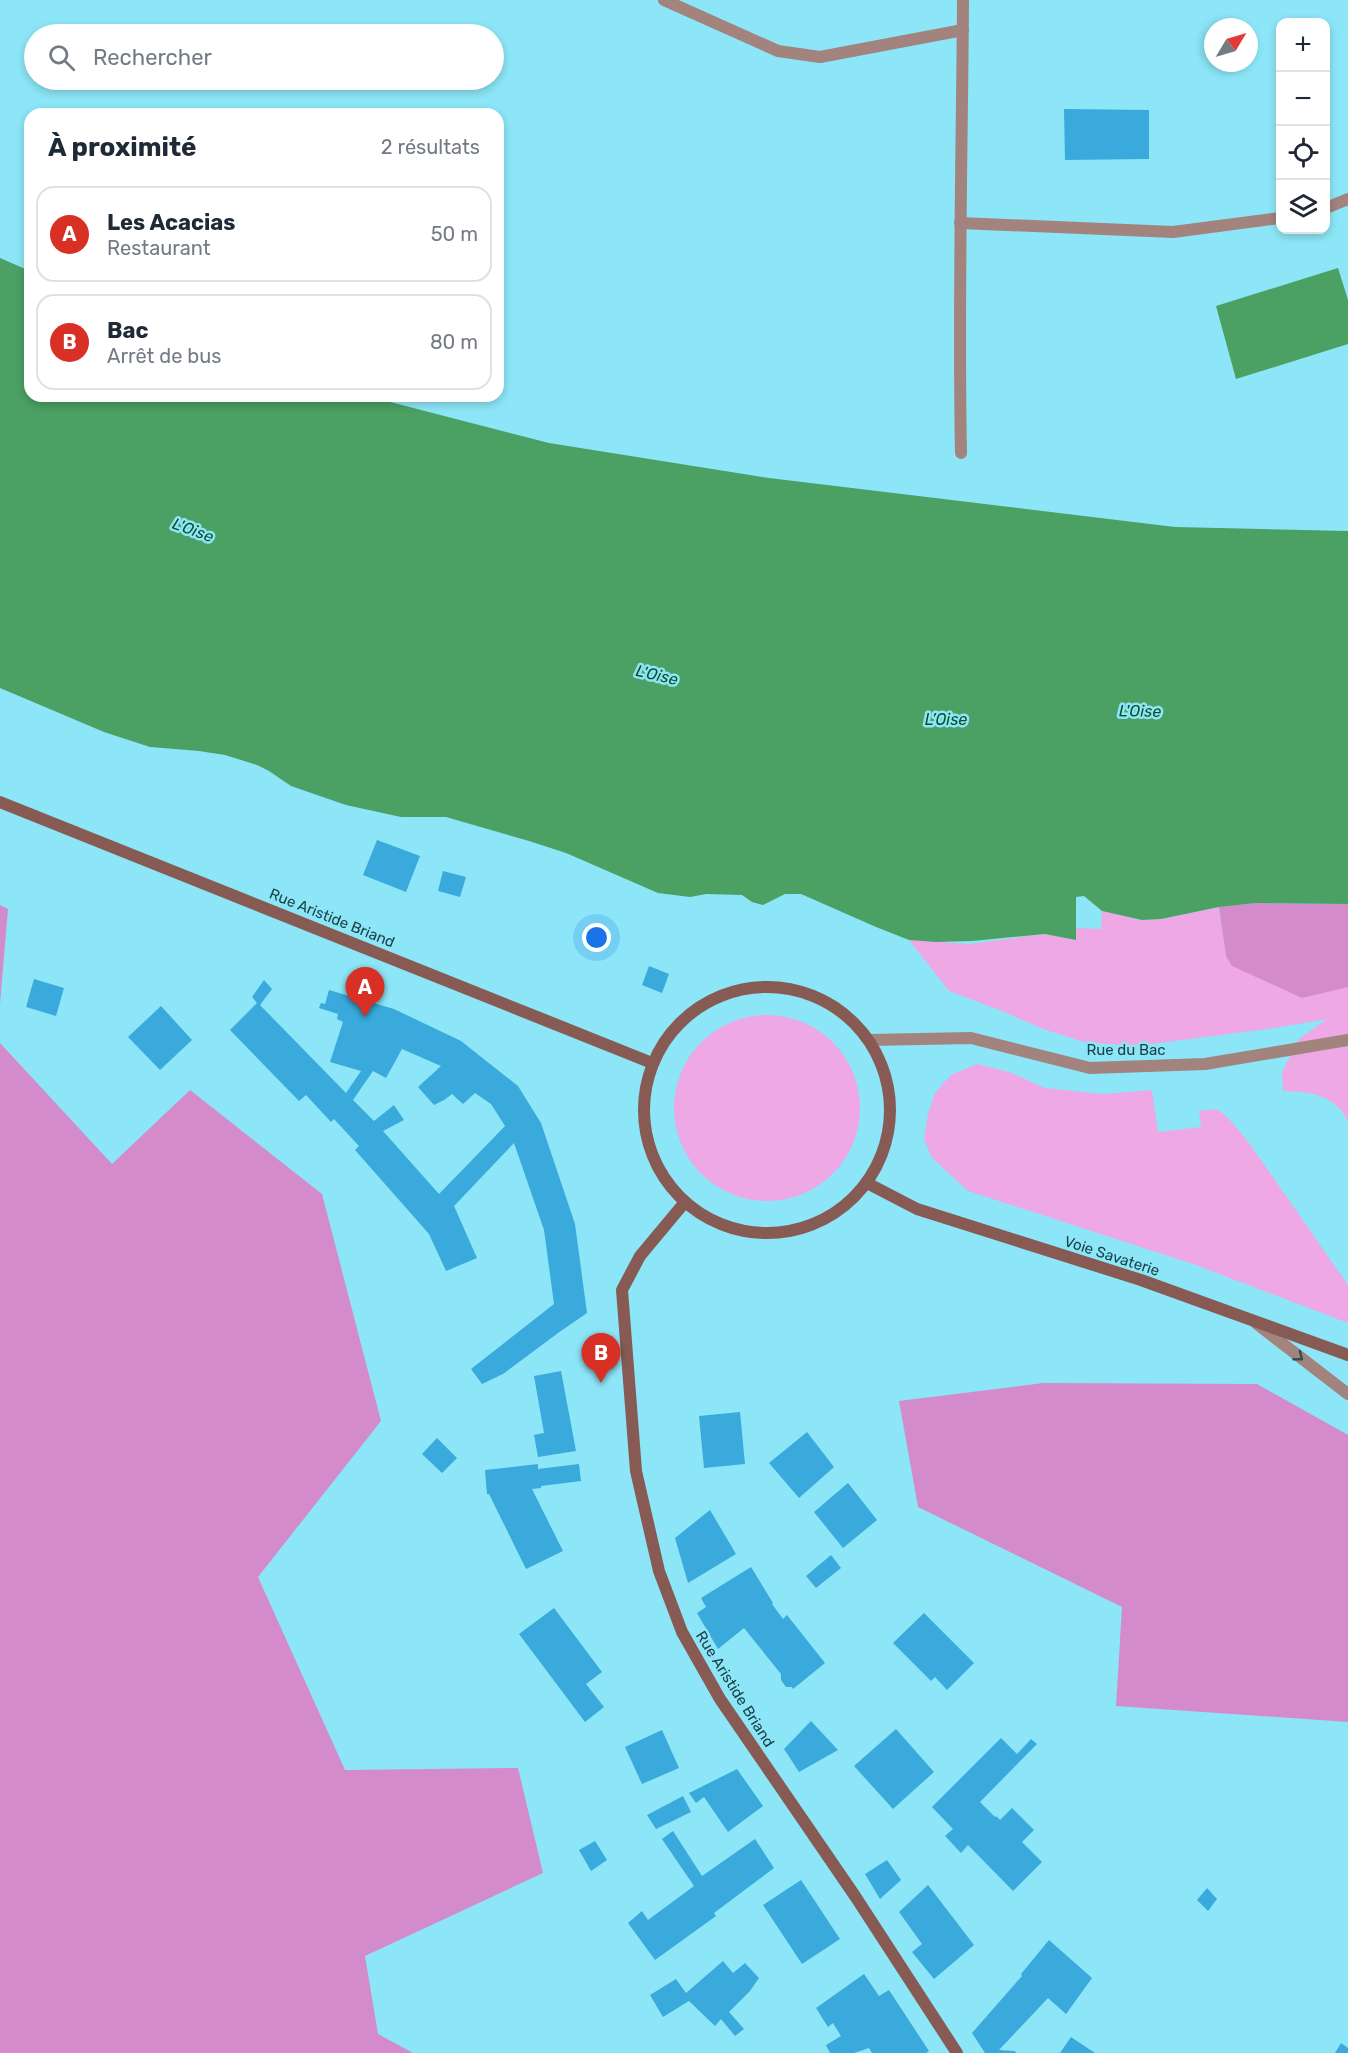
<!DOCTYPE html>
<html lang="fr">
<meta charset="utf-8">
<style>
body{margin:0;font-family:Rubik,sans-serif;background:#f2f2f3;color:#1f2937}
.controls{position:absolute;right:18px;top:18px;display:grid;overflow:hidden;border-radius:12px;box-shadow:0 3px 9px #0003}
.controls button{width:54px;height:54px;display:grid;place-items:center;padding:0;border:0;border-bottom:2px solid #e0e1e3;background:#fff;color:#1f2937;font:30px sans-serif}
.compass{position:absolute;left:1204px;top:18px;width:54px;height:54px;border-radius:50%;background:#fff;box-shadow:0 3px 9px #0003;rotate:52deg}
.you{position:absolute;left:597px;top:938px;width:21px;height:21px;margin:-15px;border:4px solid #fff;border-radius:50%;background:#1a73e8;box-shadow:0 0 0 9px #1a73e833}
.badge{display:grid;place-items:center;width:39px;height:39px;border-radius:50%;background:#d93025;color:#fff;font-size:20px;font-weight:700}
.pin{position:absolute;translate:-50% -50px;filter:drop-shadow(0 2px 3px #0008)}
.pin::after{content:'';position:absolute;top:32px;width:21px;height:18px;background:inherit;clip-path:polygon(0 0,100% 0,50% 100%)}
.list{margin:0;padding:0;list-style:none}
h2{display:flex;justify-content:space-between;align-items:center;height:78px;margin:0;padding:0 24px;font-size:26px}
h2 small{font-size:20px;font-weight:400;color:#747a83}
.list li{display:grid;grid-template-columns:39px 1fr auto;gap:18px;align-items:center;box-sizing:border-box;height:96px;margin:0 12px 12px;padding:0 12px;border:2px solid #e0e1e3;border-radius:18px}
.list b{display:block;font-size:22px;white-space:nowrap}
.list p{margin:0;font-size:20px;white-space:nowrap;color:#747a83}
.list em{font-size:20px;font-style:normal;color:#747a83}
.icon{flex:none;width:33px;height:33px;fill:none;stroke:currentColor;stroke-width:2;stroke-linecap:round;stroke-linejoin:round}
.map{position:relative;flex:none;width:1348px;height:2053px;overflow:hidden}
.search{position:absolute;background:#fff;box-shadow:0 3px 9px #0003;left:24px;top:24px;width:480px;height:66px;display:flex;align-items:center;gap:15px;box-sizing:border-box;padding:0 21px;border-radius:33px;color:#747a83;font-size:22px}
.panel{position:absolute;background:#fff;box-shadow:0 3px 9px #0003;left:24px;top:108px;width:480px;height:294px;border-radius:18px}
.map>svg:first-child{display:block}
.green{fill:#eea8e5}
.forest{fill:#d48bcc}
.water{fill:#4ba064}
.building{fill:#39aadb;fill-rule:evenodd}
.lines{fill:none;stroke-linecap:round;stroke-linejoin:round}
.lane{stroke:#a2837d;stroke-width:12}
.street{stroke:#a2837d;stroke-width:12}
.secondary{stroke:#875b53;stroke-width:12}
.oneway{stroke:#344d50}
.labels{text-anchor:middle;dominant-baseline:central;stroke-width:5;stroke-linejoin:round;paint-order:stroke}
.street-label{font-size:15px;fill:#183f45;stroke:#8ce6f7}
.water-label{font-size:16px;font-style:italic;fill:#0e4d26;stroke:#8ce6f7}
</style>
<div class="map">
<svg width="1348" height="2053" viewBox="0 0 1348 2053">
<rect width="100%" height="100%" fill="#8ce6f7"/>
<g class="green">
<path d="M1219,907L1226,956L1348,987V1122C1336,1094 1309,1092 1283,1091L1282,1072L1299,1039L1327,1019L1268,1029L1135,1046L1084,1042L1043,1029L1002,1011L949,991L909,940L970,944L1045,934L1076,940V928L1101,929L1102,911L1141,920L1161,919Z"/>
<circle cx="767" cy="1108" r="93"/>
<path d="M977,1064L1009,1072L1045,1088L1103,1094L1152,1090L1158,1132L1201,1127L1199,1111L1217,1109L1227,1117L1247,1140L1348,1285V1323L1193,1264L968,1191L932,1158L924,1139L928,1114L935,1093L951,1075Z"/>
</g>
<g class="forest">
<path d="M1256,903L1348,904V987L1302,998L1232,966L1226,956L1219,907Z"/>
<path d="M0,905L8,909L0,1004Z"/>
<path d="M0,1043L112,1164L190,1090L322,1194L381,1421L258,1577L345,1770L518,1768L543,1873L365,1956L378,2034L413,2053H0Z"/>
<path d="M1043,1383L1257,1384L1348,1435V1722L1116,1706L1122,1607L918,1507L899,1401Z"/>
</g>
<g class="water">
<path d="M0,258L30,271V396H367L549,443L769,478L1175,527L1348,531V904L1256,903L1219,907L1161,919L1142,920L1102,911L1084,896L1076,897V940L1045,934L972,941L936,942L909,940L876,927L801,894H785L763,905L752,902L742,895L706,894L690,897L658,893L566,853L529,841L446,817H401L346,805L291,786L269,771L257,765L225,755L199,751L150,747L104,732L0,688Z"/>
<path d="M1338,268L1348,300V344L1236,379L1216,306Z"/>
</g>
<g class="building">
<path d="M1064,109L1149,110V159L1065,160Z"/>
<path d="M377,840L420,856L406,892L363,875Z"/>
<path d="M443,871L466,877L460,897L438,891Z"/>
<path d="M649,966L669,974L662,993L642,985Z"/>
<path d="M34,979L64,988L56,1016L26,1007Z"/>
<path d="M264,980L272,989L260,1005L346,1093L361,1071L330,1062L343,1022L337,1019L338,1014L319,1008L321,1003L325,1004L329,990L394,1009L461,1041L518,1086L541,1123L575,1224L587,1313L558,1333L503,1374L482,1384L471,1369L554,1304L544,1230L514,1143L454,1206L477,1258L446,1271L429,1234L355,1150L359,1146L334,1119L331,1122L306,1095L299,1101L230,1030L257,1003L252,997ZM402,1049L441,1066L418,1087L434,1105L444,1100L452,1094L463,1104L475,1093L491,1104L505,1126L439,1194L383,1131L404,1120L394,1105L374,1121L353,1100L373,1071L386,1078Z"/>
<path d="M161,1006L192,1040L160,1070L128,1037Z"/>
<path d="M561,1371L576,1451L538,1457L534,1435L544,1433L534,1376Z"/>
<path d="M740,1412L745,1464L704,1468L699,1416Z"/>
<path d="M807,1432L834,1467L799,1498L769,1463Z"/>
<path d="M437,1438L457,1458L442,1473L422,1454Z"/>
<path d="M538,1464V1469L579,1464L581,1481L541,1486V1488L532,1489L563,1551L526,1569L489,1494H487L485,1470Z"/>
<path d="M848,1483L877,1520L843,1548L814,1512Z"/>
<path d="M710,1510L736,1554L688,1583L675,1538Z"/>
<path d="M831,1555L841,1568L816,1588L806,1576Z"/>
<path d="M751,1567L773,1603L772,1604L783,1619L787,1615L825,1663L793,1689L792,1687H786L781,1680V1674L744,1628L718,1649L697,1613L706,1607L701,1598Z"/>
<path d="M554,1608L602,1672L586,1684L604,1707L585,1722L519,1634Z"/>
<path d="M924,1613L974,1663L947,1690L935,1677L931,1681L893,1643Z"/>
<path d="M811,1721L838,1750L799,1772L784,1749Z"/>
<path d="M896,1729L934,1772L893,1809L854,1766Z"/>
<path d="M662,1730L679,1768L642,1784L625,1747Z"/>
<path d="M1001,1738L1017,1754L1031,1739L1037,1744L980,1802L995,1817L996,1816L1000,1820L1012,1808L1034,1830L1022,1842L1042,1862L1013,1891L968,1845L961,1853L945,1836L953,1829L932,1807Z"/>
<path d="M737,1769L763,1806L728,1832L704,1797L696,1803L689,1793Z"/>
<path d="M683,1796L691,1812L656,1829L647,1815Z"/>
<path d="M673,1831L702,1876L755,1839L774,1868L714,1913L716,1916L655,1960L628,1923L642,1911L648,1920L694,1886L662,1839Z"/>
<path d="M595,1841L607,1860L591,1871L579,1850Z"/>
<path d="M887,1860L901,1880L880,1899L865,1874Z"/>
<path d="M801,1880L840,1939L802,1964L763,1905Z"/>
<path d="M928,1885L974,1945L934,1979L912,1952L922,1944L899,1912Z"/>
<path d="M1207,1888L1217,1899L1208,1911L1197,1900Z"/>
<path d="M1049,1940L1092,1978L1066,2014L1048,1998L999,2050L1014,2051L1017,2053H985L972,2033L1022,1976L1021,1974Z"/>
<path d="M723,1961L733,1973L745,1963L759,1978L750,1991L729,2012L744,2029L735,2036L721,2019L715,2026L689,2001L663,2017L650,1995L676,1979L686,1993Z"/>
<path d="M864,1974L879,1996L889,1990L929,2051L926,2053H872L869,2048L854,2053H830L826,2045L841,2036L833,2023L828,2027L816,2008Z"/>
<path d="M1071,2037L1095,2053H1060Z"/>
<path d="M1341,2043L1348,2048V2053H1335Z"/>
</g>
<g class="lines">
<g class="lane">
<path d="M664,0L778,51L820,57L963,30"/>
<path d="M1326,208L1348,199"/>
<path d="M960,223L1173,232L1280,218"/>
<path d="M961,453C958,302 962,151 963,0"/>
<path d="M1256,1323L1348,1394"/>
</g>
<path class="street" d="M869,1040L971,1038L1090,1068L1205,1064L1348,1040"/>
<g class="secondary">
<path d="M0,802L652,1063"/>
<circle cx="767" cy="1110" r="123"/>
<path d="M867,1183L917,1209L1141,1280L1348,1355"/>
<path d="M685,1202L640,1256L622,1290L636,1471L659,1571L682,1632L720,1699L855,1896L957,2053"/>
</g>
</g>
<defs><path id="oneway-chevron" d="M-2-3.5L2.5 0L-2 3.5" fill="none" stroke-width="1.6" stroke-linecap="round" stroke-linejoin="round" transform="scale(1.5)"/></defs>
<use class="oneway" href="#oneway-chevron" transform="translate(1299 1357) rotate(38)"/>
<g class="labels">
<g class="street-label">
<text transform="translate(332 918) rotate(22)">Rue Aristide Briand</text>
<text x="1126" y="1050">Rue du Bac</text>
<text transform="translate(1112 1256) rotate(18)">Voie Savaterie</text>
<text transform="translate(735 1689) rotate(58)">Rue Aristide Briand</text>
</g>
<g class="water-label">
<text transform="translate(193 530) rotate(20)">L'Oise</text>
<text transform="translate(657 675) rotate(13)">L'Oise</text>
<text transform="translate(1140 711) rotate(1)">L'Oise</text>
<text x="946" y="719">L’Oise</text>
</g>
</g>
</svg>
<div class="controls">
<button>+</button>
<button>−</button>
<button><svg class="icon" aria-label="locate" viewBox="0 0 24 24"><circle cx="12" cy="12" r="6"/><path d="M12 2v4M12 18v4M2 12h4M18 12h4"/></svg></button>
<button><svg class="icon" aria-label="layers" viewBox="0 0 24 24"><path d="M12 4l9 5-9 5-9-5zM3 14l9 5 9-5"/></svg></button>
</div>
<svg class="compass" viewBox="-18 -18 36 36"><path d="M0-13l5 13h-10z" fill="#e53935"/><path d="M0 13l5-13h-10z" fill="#747a83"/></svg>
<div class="you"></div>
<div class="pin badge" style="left:365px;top:1017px">A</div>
<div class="pin badge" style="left:601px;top:1383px">B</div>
<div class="search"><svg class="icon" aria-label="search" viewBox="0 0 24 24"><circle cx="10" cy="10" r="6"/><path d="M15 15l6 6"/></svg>Rechercher</div>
<section class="panel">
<h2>À proximité<small>2 résultats</small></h2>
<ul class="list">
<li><span class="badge">A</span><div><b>Les Acacias</b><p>Restaurant</p></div><em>50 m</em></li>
<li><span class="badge">B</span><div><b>Bac</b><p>Arrêt de bus</p></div><em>80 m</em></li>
</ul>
</section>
</div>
